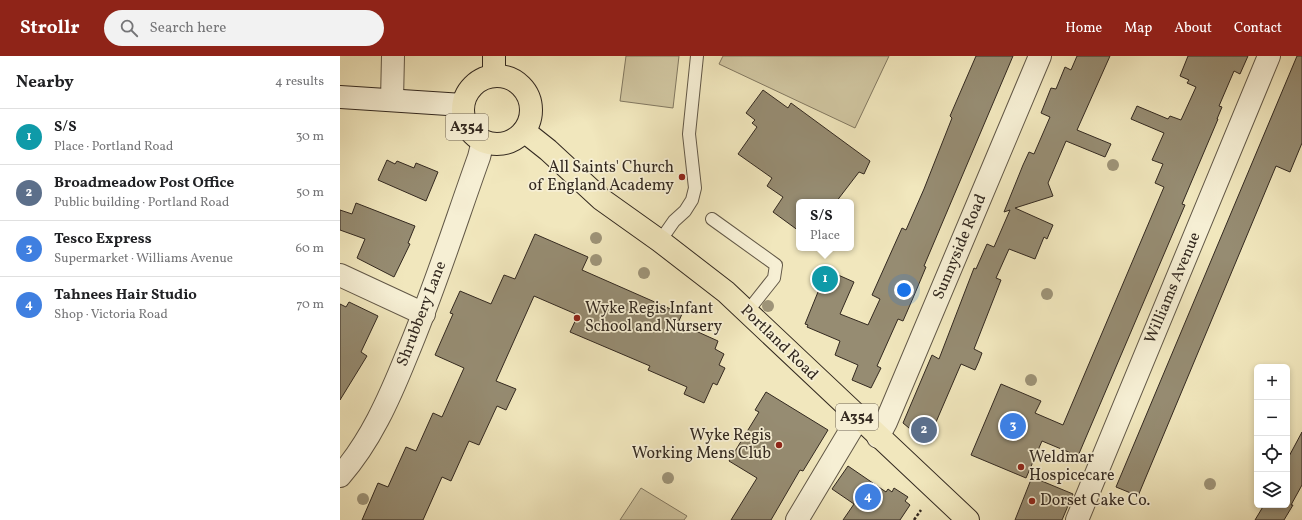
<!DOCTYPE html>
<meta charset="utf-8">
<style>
body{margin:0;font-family:Vollkorn,serif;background:#f2f2f2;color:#202124}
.controls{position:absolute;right:12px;bottom:12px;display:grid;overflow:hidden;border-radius:6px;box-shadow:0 2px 6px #0003}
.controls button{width:36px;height:36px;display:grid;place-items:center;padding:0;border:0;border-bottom:1px solid #e0e0e0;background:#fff;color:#202124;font:20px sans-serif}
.you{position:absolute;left:564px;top:234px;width:14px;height:14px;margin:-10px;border:3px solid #fff;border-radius:50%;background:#1a73e8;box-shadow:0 0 0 6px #1a73e833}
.badge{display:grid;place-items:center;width:26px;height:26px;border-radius:50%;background:#8f2418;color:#fff;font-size:13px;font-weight:700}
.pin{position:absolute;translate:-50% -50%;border:2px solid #fff;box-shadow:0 1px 4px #0006}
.popup{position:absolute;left:456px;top:143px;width:58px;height:52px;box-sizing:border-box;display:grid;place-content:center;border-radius:6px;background:#fff;filter:drop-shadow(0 1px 3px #0005);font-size:13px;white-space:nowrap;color:#757577}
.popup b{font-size:15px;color:#202124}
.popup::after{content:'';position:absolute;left:50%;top:100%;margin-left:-8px;border:8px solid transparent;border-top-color:#fff}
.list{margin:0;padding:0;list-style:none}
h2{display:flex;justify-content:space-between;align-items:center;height:52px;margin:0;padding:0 16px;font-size:17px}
h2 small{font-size:13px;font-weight:400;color:#757577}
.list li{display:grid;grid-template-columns:26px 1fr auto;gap:12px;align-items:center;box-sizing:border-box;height:56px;padding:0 16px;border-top:1px solid #e0e0e0}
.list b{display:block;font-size:15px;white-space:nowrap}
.list p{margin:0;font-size:13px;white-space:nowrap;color:#757577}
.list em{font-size:13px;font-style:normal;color:#757577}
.icon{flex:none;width:22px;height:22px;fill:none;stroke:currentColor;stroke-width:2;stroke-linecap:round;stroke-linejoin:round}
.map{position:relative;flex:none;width:962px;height:464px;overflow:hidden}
header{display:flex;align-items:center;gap:24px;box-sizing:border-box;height:56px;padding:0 20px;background:#8f2418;color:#fff}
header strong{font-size:19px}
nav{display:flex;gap:22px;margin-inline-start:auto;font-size:14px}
.search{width:280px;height:36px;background:#f2f2f2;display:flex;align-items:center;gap:10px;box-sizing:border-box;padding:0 14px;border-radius:22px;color:#757577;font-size:15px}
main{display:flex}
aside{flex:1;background:#fff}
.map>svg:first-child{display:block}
.green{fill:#d1c7a2;stroke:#827861}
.building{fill:#968c72;stroke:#332920}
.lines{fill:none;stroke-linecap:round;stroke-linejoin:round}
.lane-casing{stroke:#625847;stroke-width:14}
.street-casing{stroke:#625847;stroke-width:24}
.secondary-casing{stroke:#332920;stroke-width:24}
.highway-casing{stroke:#332920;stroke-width:24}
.path{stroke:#332920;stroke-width:2.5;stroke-dasharray:3 2;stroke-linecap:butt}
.lane{stroke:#f6efd4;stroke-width:12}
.street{stroke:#f6efd4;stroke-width:22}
.secondary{stroke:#f6efd4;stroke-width:22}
.highway{stroke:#f1e7bd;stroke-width:22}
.tree{fill:#9e9478}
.poi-dot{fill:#8f2418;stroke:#f6efd4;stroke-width:1.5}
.labels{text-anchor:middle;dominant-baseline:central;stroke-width:3.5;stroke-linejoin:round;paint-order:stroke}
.shield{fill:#f6efd4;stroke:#6e6456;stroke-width:1}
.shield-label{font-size:15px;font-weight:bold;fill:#332920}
.poi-label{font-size:16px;fill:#332920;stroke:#f6efd4;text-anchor:start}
.street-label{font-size:16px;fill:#332920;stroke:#f6efd4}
</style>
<header>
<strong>Strollr</strong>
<div class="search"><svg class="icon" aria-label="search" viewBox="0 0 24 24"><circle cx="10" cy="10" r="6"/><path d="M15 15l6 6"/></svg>Search here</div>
<nav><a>Home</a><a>Map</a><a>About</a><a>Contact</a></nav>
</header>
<main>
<aside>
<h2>Nearby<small>4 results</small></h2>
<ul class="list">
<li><span class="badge" style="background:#0f9aa8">1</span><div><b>S/S</b><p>Place · Portland Road</p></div><em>30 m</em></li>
<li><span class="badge" style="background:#5c6f8a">2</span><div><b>Broadmeadow Post Office</b><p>Public building · Portland Road</p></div><em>50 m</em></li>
<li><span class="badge" style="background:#3f7fe0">3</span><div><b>Tesco Express</b><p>Supermarket · Williams Avenue</p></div><em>60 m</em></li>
<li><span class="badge" style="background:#3f7fe0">4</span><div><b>Tahnees Hair Studio</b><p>Shop · Victoria Road</p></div><em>70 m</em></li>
</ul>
</aside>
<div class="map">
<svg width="962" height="464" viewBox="0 0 962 464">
<rect width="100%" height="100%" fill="#f1e7bd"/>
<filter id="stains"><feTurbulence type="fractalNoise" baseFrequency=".005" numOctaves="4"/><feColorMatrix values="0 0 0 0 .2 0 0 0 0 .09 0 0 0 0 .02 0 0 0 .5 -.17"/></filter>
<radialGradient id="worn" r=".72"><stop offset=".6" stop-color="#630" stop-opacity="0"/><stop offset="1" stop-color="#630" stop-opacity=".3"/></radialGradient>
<g class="green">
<path d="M286,0H339L333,52L280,45Z"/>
<path d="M383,0H549L515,72L379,8Z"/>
<path d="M301,432L347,460L344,464H280Z"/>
</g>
<g class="building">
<path d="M636,0H673L584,210L586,211L573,242L563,265L558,263L537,310L541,312L531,332L512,324L518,309L495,299L500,285L467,271L468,269L465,268L480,231L472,228L480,211L514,226L500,258L528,269L540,243L532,239L562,172L566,174L584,133L612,62L610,60Z"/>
<path d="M737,0H770L737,74L771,88L765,101L726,85L708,127L713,140L675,152L713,169L707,183L704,181L695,203L669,193L656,222L661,224L634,293L642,297L639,305L635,314L621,308L587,387L563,367L592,299L599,303L634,212L636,213L647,188L654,191L670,154L664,156L683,109L689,96L694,98L710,61L701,57L711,32L716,33L725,11L731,14Z"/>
<path d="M848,0H908L900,18L894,15L879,50L882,51L877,63H878L842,148L845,149L738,400L702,385L686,422L631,399L661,328L701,345L695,357L723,369L824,131L815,127L823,108L812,104L824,77L791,63L797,50L828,63L830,60L841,64L856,31L847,27L849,24L840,20Z"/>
<path d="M957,0H962V87L950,116L936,110L798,440L776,431Z"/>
<path d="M423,34L448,52L451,47L530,105L524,118L519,116L496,146H459V175L433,156L443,141L427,130L432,122L398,98L417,71L412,67L415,64L406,57Z"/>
<path d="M47,104L55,108L57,105L74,112L76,107L98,116L86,145L38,124Z"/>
<path d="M16,147L75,170L68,187L70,188L54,221L17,202L25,183L0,174V154L12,158Z"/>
<path d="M195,178L248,201L242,214L342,258L338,267L378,285L375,293L384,298L379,309L385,312L377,329L373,327L364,347L344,338L347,331L308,314L310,310L230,276L238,259L194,240L156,325L176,333L166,354L157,350L139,389L129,385L111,425L102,421L83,464H22L38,427L48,431L66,391L76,395L93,357L102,361L124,312L95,299L113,258L110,257L120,235L151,248L164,219L175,223Z"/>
<path d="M9,246L38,260L21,296L27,300L0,344V248L6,251Z"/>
<path d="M426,336L488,374L463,415L460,414L431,464H391L417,422L389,405L419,356L415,354Z"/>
<path d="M962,376V429L951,449H953L944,464H915L924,449H947V404Z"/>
<path d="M508,410L546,436L548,433L552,436L554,432L568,441L565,445L570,449L560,464H503L514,448L492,433Z"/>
<path d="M692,421L733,438L722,464H675Z"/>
</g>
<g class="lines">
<defs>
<g id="lane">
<path d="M372,163L436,209L434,222L407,256"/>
<path d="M320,185L334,165L345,155L352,144L355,132L349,78L357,0"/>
</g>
<g id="street">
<path d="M52,44L53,0"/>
<path d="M0,219L84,258"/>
<path d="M538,381L546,366L700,0"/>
<path d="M0,420C30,386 49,343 66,301C94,235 115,168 139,101L143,85"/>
<path d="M457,464L518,362"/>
<path d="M737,464L929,0"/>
</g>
<path id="secondary" d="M0,41L123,49"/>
<g id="highway">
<path d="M154,19V0"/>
<circle cx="157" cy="54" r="34"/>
<path d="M184,75L208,94L261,143L320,185L386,236L628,464"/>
</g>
</defs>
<use href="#lane" class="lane-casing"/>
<use href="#street" class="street-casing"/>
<use href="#secondary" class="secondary-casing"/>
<use href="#highway" class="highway-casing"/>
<path class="path" d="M574,464L581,454"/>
<use href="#lane" class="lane"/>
<use href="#street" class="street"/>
<use href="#secondary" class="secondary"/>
<use href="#highway" class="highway"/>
</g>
<g class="tree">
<circle cx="773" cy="109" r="6"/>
<circle cx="256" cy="182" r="6"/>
<circle cx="256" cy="204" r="6"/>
<circle cx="304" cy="217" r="6"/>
<circle cx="707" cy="238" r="6"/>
<circle cx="428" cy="250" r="6"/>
<circle cx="691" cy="324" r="6"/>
<circle cx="328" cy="422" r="6"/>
<circle cx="870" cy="428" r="6"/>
<circle cx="23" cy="443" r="6"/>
</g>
<g class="poi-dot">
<circle cx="342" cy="121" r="4"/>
<circle cx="237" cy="262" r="4"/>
<circle cx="439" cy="389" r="4"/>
<circle cx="681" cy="411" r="4"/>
<circle cx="692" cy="445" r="4"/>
</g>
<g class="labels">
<g class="shield">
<rect x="106" y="58" width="42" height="26" rx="3"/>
<rect x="496" y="348" width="42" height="26" rx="3"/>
</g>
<g class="shield-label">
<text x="127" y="71">A354</text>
<text x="517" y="361">A354</text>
</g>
<g class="poi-label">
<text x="334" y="112" text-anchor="end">All Saints' Church<tspan x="334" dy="18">of England Academy</tspan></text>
<text x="245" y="253">Wyke Regis Infant<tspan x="245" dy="18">School and Nursery</tspan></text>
<text x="431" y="380" text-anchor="end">Wyke Regis<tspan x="431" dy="18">Working Mens Club</tspan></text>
<text x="689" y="402">Weldmar<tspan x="689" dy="18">Hospicecare</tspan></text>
<text x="700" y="445">Dorset Cake Co.</text>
</g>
<g class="street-label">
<text transform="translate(620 191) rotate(-67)">Sunnyside Road</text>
<text transform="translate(833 232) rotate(-67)">Williams Avenue</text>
<text transform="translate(82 258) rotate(-69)">Shrubbery Lane</text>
<text transform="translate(439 287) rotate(44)">Portland Road</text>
</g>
</g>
<rect width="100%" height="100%" filter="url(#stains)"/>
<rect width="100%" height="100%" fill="url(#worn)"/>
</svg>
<div class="controls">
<button>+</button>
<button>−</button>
<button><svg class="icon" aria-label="locate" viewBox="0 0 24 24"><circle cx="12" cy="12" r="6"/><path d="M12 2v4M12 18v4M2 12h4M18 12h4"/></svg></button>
<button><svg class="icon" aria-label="layers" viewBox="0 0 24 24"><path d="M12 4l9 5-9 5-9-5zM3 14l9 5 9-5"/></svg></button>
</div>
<div class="you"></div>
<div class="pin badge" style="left:485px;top:223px;background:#0f9aa8">1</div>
<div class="popup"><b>S/S</b>Place</div>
<div class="pin badge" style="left:584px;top:374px;background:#5c6f8a">2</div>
<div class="pin badge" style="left:673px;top:370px;background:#3f7fe0">3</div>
<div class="pin badge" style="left:528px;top:441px;background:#3f7fe0">4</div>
</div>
</main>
